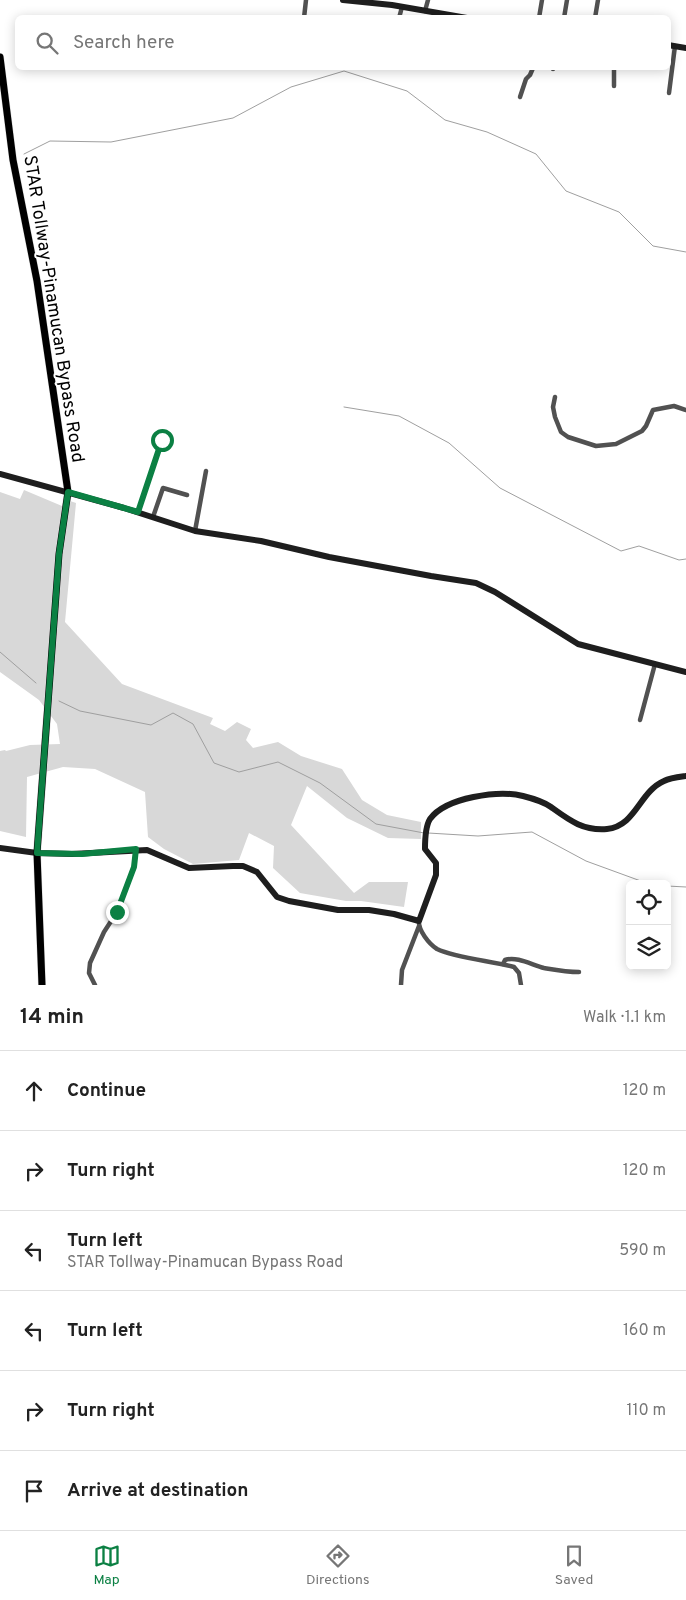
<!DOCTYPE html>
<meta charset="utf-8">
<style>
body{margin:0;font-family:Overpass,sans-serif;background:#f2f2f2;color:#222}
.controls{position:absolute;right:15px;bottom:15px;display:grid;overflow:hidden;border-radius:8px;box-shadow:0 2px 12px #0003}
.controls button{width:45px;height:45px;display:grid;place-items:center;padding:0;border:0;border-bottom:1px solid #e0e0e0;background:#fff;color:#222;font:25px sans-serif}
.stop{position:absolute;width:15px;height:15px;margin:-11px;border:4px solid #0b8043;border-radius:50%;background:#fff}
.stop.end{background:#0b8043;border-color:#fff;box-shadow:0 1px 5px #0008}
.list{margin:0;padding:0;list-style:none}
h2{display:flex;justify-content:space-between;align-items:center;height:65px;margin:0;padding:0 20px;font-size:21px}
h2 small{font-size:16px;font-weight:400;color:#767676}
.list li{display:grid;grid-template-columns:32px 1fr auto;gap:15px;align-items:center;box-sizing:border-box;height:80px;padding:0 20px;border-top:1px solid #e0e0e0}
.list b{display:block;font-size:19px;white-space:nowrap}
.list p{margin:0;font-size:16px;white-space:nowrap;color:#767676}
.list em{font-size:16px;font-style:normal;color:#767676}
.icon{flex:none;width:28px;height:28px;fill:none;stroke:currentColor;stroke-width:2;stroke-linecap:round;stroke-linejoin:round}
.map{position:relative;flex:none;width:686px;height:985px;overflow:hidden}
.search{position:absolute;background:#fff;box-shadow:0 2px 12px #0003;left:15px;right:15px;top:15px;height:55px;display:flex;align-items:center;gap:12px;box-sizing:border-box;padding:0 18px;border-radius:8px;color:#767676;font-size:19px}
.sheet{height:545px;background:#fff}
nav{display:flex;justify-content:space-around;align-items:center;box-sizing:border-box;height:70px;border-top:1px solid #e0e0e0;background:#fff;font-size:14px;color:#767676}
nav a{display:grid;justify-items:center;gap:2px}
nav .on{color:#0b8043}
.map>svg:first-child{display:block}
.green{fill:#d8d8d8}
.lines{fill:none;stroke-linecap:round;stroke-linejoin:round}
.stream{stroke:#9f9f9f;stroke-width:1}
.primary-casing{stroke:#dbdbdb;stroke-width:8}
.street{stroke:#515151;stroke-width:4.5}
.secondary{stroke:#1e1e1e;stroke-width:6}
.primary{stroke:#000;stroke-width:7}
.route{stroke:#0b8043;stroke-width:6}
.labels{text-anchor:middle;dominant-baseline:central;stroke-width:4;stroke-linejoin:round;paint-order:stroke}
.street-label{font-size:18px;fill:#000;stroke:#fff}
</style>
<div class="map">
<svg width="686" height="985" viewBox="0 0 686 985">
<rect width="100%" height="100%" fill="#fff"/>
<path class="green" d="M24,490L62,506L64,499L76,503L65,622L122,684L213,718L210,724L225,731L237,722L251,729L246,740L253,748L278,742L301,756L342,769L362,800L387,815L421,822V839L388,838L347,818L307,786L291,825L354,893L369,882H408L404,907L361,901H346L300,893L273,868L274,846L249,833L239,860L193,864L164,849L148,837L145,792L95,769L63,767L27,777L26,837L0,831V751L5,750L6,751L30,745L60,744L57,724L39,700L0,672V492L20,499Z"/>
<g class="lines">
<g class="stream">
<path d="M24,154L50,141L111,142L233,118L291,87L344,71L407,91L445,120L487,132L536,154L566,191L619,212L653,246L686,252"/>
<path d="M344,407L399,416L449,443L500,488L621,551L639,546L679,560L686,559"/>
<path d="M0,652L36,683"/>
<path d="M59,701L80,711L151,725L173,713L193,724L214,763L239,772L278,762L320,783L376,824L424,833"/>
<path d="M428,833L478,836L532,832L586,861L649,884"/>
<path d="M667,886L686,887"/>
</g>
<defs>
<path id="primary" d="M0,57L13,160L37,281L68,492L59,554L37,853L42,985"/>
</defs>
<use href="#primary" class="primary-casing"/>
<g class="street">
<path d="M425,11L428,0"/>
<path d="M304,18L306,0"/>
<path d="M399,18L402,7"/>
<path d="M539,18L542,0"/>
<path d="M564,18L567,0"/>
<path d="M595,18L598,0"/>
<path d="M553,69V68"/>
<path d="M614,86V68"/>
<path d="M669,93L675,46"/>
<path d="M520,97L526,79L530,75L533,68"/>
<path d="M555,397L553,407L555,417L561,432L568,437L596,446L616,444L642,431L646,426L653,410L674,406L686,410"/>
<path d="M138,512L162,440"/>
<path d="M153,517L163,488L187,495"/>
<path d="M195,531L206,471"/>
<path d="M640,720L655,664"/>
<path d="M419,921C418,930 429,944 437,949C456,958 492,961 514,967L519,973L521,985"/>
<path d="M503,964L505,960C517,956 532,965 544,968C556,970 567,972 579,972"/>
<path d="M95,985L89,973L90,963L104,932L117,912L134,867L136,849"/>
<path d="M401,985L402,970L419,926"/>
</g>
<g class="secondary">
<path d="M343,0L392,5L467,18"/>
<path d="M668,45L686,48"/>
<path d="M0,474L124,508L195,531L261,541L329,557L431,576L476,583L495,592L578,644L686,672"/>
<path d="M0,848L37,853L72,854L147,850L189,868L233,866H243L257,872L277,897L289,901L338,910H369L394,914L419,921L436,875V863L425,849C425,840 425,827 430,819C446,797 499,790 523,796C531,798 544,802 551,807C569,820 583,831 607,829C636,826 639,792 664,781C670,778 679,777 686,776"/>
</g>
<use href="#primary" class="primary"/>
</g>
<g class="lines">
<path class="route" d="M117,912L134,867L136,849L82,854L37,853L59,554L68,492L138,512L162,440"/>
</g>
<g class="labels">
<g class="street-label">
<text transform="translate(53 309) rotate(81)">STAR Tollway-Pinamucan Bypass Road</text>
</g>
</g>
</svg>
<div class="controls">
<button><svg class="icon" aria-label="locate" viewBox="0 0 24 24"><circle cx="12" cy="12" r="6"/><path d="M12 2v4M12 18v4M2 12h4M18 12h4"/></svg></button>
<button><svg class="icon" aria-label="layers" viewBox="0 0 24 24"><path d="M12 4l9 5-9 5-9-5zM3 14l9 5 9-5"/></svg></button>
</div>
<div class="stop" style="left:162px;top:440px"></div>
<div class="stop end" style="left:117px;top:912px"></div>
<div class="search"><svg class="icon" aria-label="search" viewBox="0 0 24 24"><circle cx="10" cy="10" r="6"/><path d="M15 15l6 6"/></svg>Search here</div>
</div>
<section class="sheet">
<h2>14 min<small>Walk · 1.1 km</small></h2>
<ul class="list">
<li><svg class="icon" aria-label="ahead" viewBox="0 0 24 24"><path d="M12 20V5M6 11l6-6 6 6"/></svg><div><b>Continue</b></div><em>120 m</em></li>
<li><svg class="icon" aria-label="right" viewBox="0 0 24 24"><path d="M7 20v-9h11M14 6l5 5-5 5"/></svg><div><b>Turn right</b></div><em>120 m</em></li>
<li><svg class="icon" aria-label="left" viewBox="0 0 24 24"><path d="M17 20v-9H6M10 6l-5 5 5 5"/></svg><div><b>Turn left</b><p>STAR Tollway-Pinamucan Bypass Road</p></div><em>590 m</em></li>
<li><svg class="icon" aria-label="left" viewBox="0 0 24 24"><path d="M17 20v-9H6M10 6l-5 5 5 5"/></svg><div><b>Turn left</b></div><em>160 m</em></li>
<li><svg class="icon" aria-label="right" viewBox="0 0 24 24"><path d="M7 20v-9h11M14 6l5 5-5 5"/></svg><div><b>Turn right</b></div><em>110 m</em></li>
<li><svg class="icon" aria-label="arrive" viewBox="0 0 24 24"><path d="M6 21V4h12l-3 4 3 4H6"/></svg><div><b>Arrive at destination</b></div></li>
</ul>
</section>
<nav>
<a class="on"><svg class="icon" aria-label="map" viewBox="0 0 24 24"><path d="M3 6l6-2 6 2 6-2v14l-6 2-6-2-6 2zM9 4v14M15 6v14"/></svg>Map</a>
<a><svg class="icon" aria-label="directions" viewBox="0 0 24 24"><path d="M12 3l9 9-9 9-9-9zM9 14v-3h6M13 9l2 2-2 2"/></svg>Directions</a>
<a><svg class="icon" aria-label="saved" viewBox="0 0 24 24"><path d="M7 4h10v16l-5-4-5 4z"/></svg>Saved</a>
</nav>
